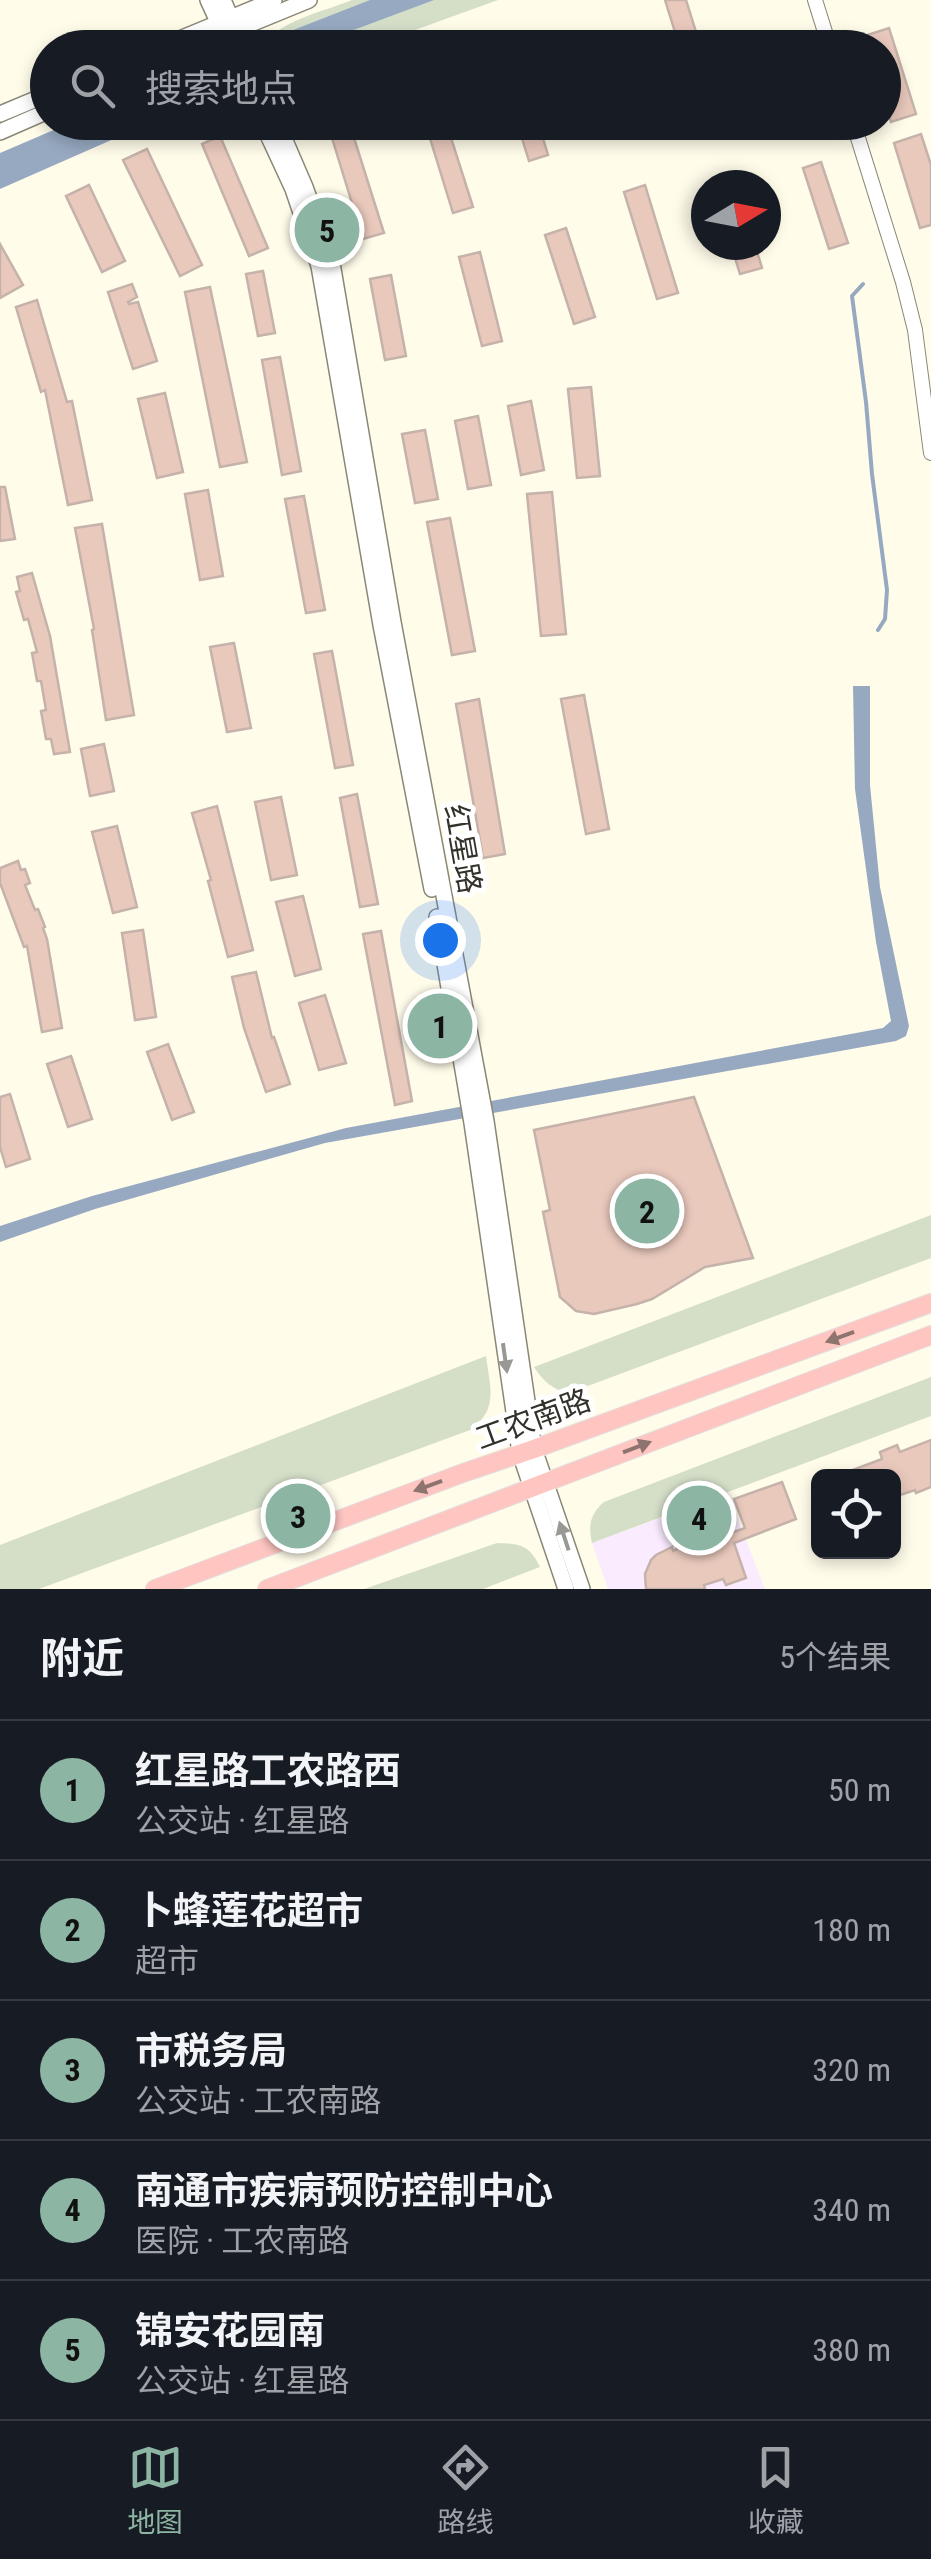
<!DOCTYPE html>
<html lang="zh">
<meta charset="utf-8">
<style>
body{margin:0;font-family:"Roboto Condensed","Noto Sans SC",sans-serif;background:#242831;color:#f1f3f6}
.controls{position:absolute;right:30px;bottom:30px;display:grid;overflow:hidden;border-radius:15px;box-shadow:0 5px 15px #0003}
.controls button{width:90px;height:90px;display:grid;place-items:center;padding:0;border:0;border-bottom:2px solid #363941;background:#171b24;color:#f1f3f6;font:50px sans-serif}
.compass{position:absolute;left:691px;top:170px;width:90px;height:90px;border-radius:50%;background:#171b24;box-shadow:0 5px 15px #0003;rotate:80deg}
.you{position:absolute;left:440px;top:940px;width:35px;height:35px;margin:-25px;border:8px solid #fff;border-radius:50%;background:#1a73e8;box-shadow:0 0 0 15px #1a73e833}
.badge{display:grid;place-items:center;width:65px;height:65px;border-radius:50%;background:#8db5a3;color:#111;font-size:32px;font-weight:700}
.pin{position:absolute;translate:-50% -50%;border:5px solid #fff;box-shadow:0 2px 10px #0006}
.list{margin:0;padding:0;list-style:none}
h2{display:flex;justify-content:space-between;align-items:center;height:130px;margin:0;padding:0 40px;font-size:42px}
h2 small{font-size:32px;font-weight:400;color:#9ea1a6}
.list li{display:grid;grid-template-columns:65px 1fr auto;gap:30px;align-items:center;box-sizing:border-box;height:140px;padding:0 40px;border-top:2px solid #363941}
.list b{display:block;font-size:38px;white-space:nowrap}
.list p{margin:0;font-size:32px;white-space:nowrap;color:#9ea1a6}
.list em{font-size:32px;font-style:normal;color:#9ea1a6}
.icon{flex:none;width:55px;height:55px;fill:none;stroke:currentColor;stroke-width:2;stroke-linecap:round;stroke-linejoin:round}
.map{position:relative;flex:none;width:931px;height:1589px;overflow:hidden}
.search{position:absolute;background:#171b24;box-shadow:0 5px 15px #0003;left:30px;right:30px;top:30px;height:110px;display:flex;align-items:center;gap:25px;box-sizing:border-box;padding:0 35px;border-radius:55px;color:#9ea1a6;font-size:38px}
.sheet{height:830px;background:#171b24}
nav{display:flex;justify-content:space-around;align-items:center;box-sizing:border-box;height:140px;border-top:2px solid #363941;background:#171b24;font-size:28px;color:#9ea1a6}
nav a{display:grid;justify-items:center;gap:5px}
nav .on{color:#8db5a3}
.map>svg:first-child{display:block}
.medical{fill:#faebfe}
.green{fill:#d5dfc8}
.water{fill:#97a9c1}
.lines{fill:none;stroke-linecap:round;stroke-linejoin:round}
.stream{stroke:#97a9c1;stroke-width:4}
.building{fill:#eac9bd;stroke:#c5b2ab;stroke-width:2.5}
.tertiary-casing{stroke:#8a8777;stroke-width:16}
.secondary-casing{stroke:#8a8777;stroke-width:18}
.primary-casing{stroke:#e2e2e1;stroke-width:20}
.tertiary{stroke:#fff;stroke-width:14}
.secondary{stroke:#fff;stroke-width:15}
.primary{stroke:#fec5c1;stroke-width:18}
.oneway{fill:#8e746e}
.oneway2{fill:#989894}
.labels{text-anchor:middle;dominant-baseline:central;stroke-width:10;stroke-linejoin:round;paint-order:stroke}
.street-label{font-size:30px;fill:#32312a;stroke:#fff}
</style>
<div class="map">
<svg width="931" height="1589" viewBox="0 0 931 1589">
<rect width="100%" height="100%" fill="#fffcea"/>
<path class="medical" d="M728,1493L765,1589H608L592,1543Z"/>
<g class="green">
<path d="M352,0H498L368,47L260,48C279,20 323,12 352,0Z"/>
<path d="M931,1215V1258L569,1393C554,1391 542,1380 534,1367Z"/>
<path d="M486,1356C490,1388 499,1409 470,1430L39,1589H0V1545Z"/>
<path d="M931,1377V1416L592,1543C588,1526 590,1514 604,1502Z"/>
<path d="M497,1543C521,1544 529,1545 540,1567L483,1589H364Z"/>
</g>
<g class="water">
<path d="M370,0H434L308,47H260L265,41Z"/>
<path d="M70,123H150L0,189V153Z"/>
<path d="M853,686H870V785L880,887L909,1026L906,1036L896,1041L325,1143L95,1209L0,1242V1226L92,1196L346,1128L883,1028L891,1021L876,942L855,789Z"/>
</g>
<g class="lines">
<path class="stream" d="M863,284L852,296L866,402L872,474L887,590L885,619L878,630"/>
</g>
<g class="building">
<path d="M665,0H686L701,48H680Z"/>
<path d="M889,28L916,114L891,122L884,97V48H868L864,36Z"/>
<path d="M349,122L384,233L363,239L329,128Z"/>
<path d="M425,122H446L473,207L453,213Z"/>
<path d="M517,122H538L548,155L529,161Z"/>
<path d="M921,134L931,165V225L920,228L894,143Z"/>
<path d="M220,136L268,248L249,256L202,144Z"/>
<path d="M147,149L202,265L180,276L123,160Z"/>
<path d="M821,162L848,243L829,249L803,168Z"/>
<path d="M89,185L125,261L102,272L66,196Z"/>
<path d="M645,185L678,293L657,299L624,192Z"/>
<path d="M566,228L595,317L574,324L545,235Z"/>
<path d="M0,244L23,285L0,298Z"/>
<path d="M731,245H755L762,268L740,274Z"/>
<path d="M480,252L502,341L482,346L459,257Z"/>
<path d="M263,271L275,333L258,336L246,274Z"/>
<path d="M391,275L406,356L385,360L370,279Z"/>
<path d="M132,284L137,297L128,302L129,304L138,302L157,361L133,369L108,292Z"/>
<path d="M210,287L247,462L220,467L185,292Z"/>
<path d="M37,300L67,402L72,401L92,500L68,505L45,390L41,392L16,307Z"/>
<path d="M280,357L301,471L282,475L262,360Z"/>
<path d="M591,387L600,476L577,478L568,389Z"/>
<path d="M165,393L183,472L157,478L138,399Z"/>
<path d="M531,401L544,470L521,475L508,406Z"/>
<path d="M478,416L491,485L468,489L455,421Z"/>
<path d="M425,430L438,499L415,503L402,434Z"/>
<path d="M0,487H5L15,539L0,541Z"/>
<path d="M208,490L223,576L200,580L185,494Z"/>
<path d="M552,492L566,634L541,636L527,494Z"/>
<path d="M304,496L325,610L306,613L285,499Z"/>
<path d="M450,518L475,651L452,655L427,522Z"/>
<path d="M102,524L134,715L106,720L92,630L94,629L75,528Z"/>
<path d="M32,573L50,636L70,752L54,754L51,739H46L41,711L46,710L41,681H37L32,653L37,652L28,619L24,620L16,592L20,591L17,577Z"/>
<path d="M234,643L251,728L227,732L210,647Z"/>
<path d="M332,651L353,765L335,768L314,654Z"/>
<path d="M584,695L609,829L586,834L561,699Z"/>
<path d="M479,699L505,854L483,858L456,704Z"/>
<path d="M104,744L114,791L90,796L81,749Z"/>
<path d="M357,794L378,904L360,907L340,798Z"/>
<path d="M281,797L297,875L271,880L255,802Z"/>
<path d="M217,806L253,950L228,957L208,881L211,880L192,813Z"/>
<path d="M117,826L137,907L113,913L92,832Z"/>
<path d="M18,861L21,870L25,869L30,883L25,885L35,910L38,909L45,927L43,928L47,939L62,1028L42,1032L27,946L24,947L0,883V868Z"/>
<path d="M303,896L321,969L295,976L276,902Z"/>
<path d="M143,930L156,1017L135,1020L122,933Z"/>
<path d="M381,931L412,1101L395,1105L363,934Z"/>
<path d="M256,972L272,1038L274,1037L290,1084L266,1092L244,1028L232,977Z"/>
<path d="M325,995L346,1063L319,1070L299,1003Z"/>
<path d="M168,1044L194,1112L172,1120L147,1052Z"/>
<path d="M71,1056L92,1119L68,1127L47,1064Z"/>
<path d="M10,1094L30,1159L6,1167L0,1147V1097Z"/>
<path d="M694,1097L753,1258L705,1267L652,1299L637,1304L594,1314L576,1311L560,1297L543,1212L550,1210L534,1130Z"/>
<path d="M931,1440V1487L916,1493L915,1490L894,1497V1476H837L882,1459L880,1452L897,1445L900,1452Z"/>
<path d="M782,1482L796,1519L734,1543L746,1578L726,1585L723,1579L704,1585L705,1589H646L645,1574L651,1560L656,1555L672,1547L673,1551L717,1530L720,1537L745,1528L734,1499Z"/>
</g>
<g class="lines">
<defs>
<g id="tertiary">
<path d="M815,0L830,48"/>
<path d="M853,122L903,282L915,330L931,453"/>
</g>
<g id="secondary">
<path d="M208,0L230,48"/>
<path d="M223,0L244,48"/>
<path d="M158,48L274,0"/>
<path d="M192,48L309,0"/>
<path d="M0,114L48,94"/>
<path d="M262,122L293,189L319,266L381,625L432,889"/>
<path d="M277,122L305,187L332,263L393,622L486,1121L534,1449L582,1589"/>
<path d="M0,132L48,111"/>
<path d="M437,917L472,1123L520,1453L566,1589"/>
</g>
<g id="primary">
<path d="M155,1589L463,1473L534,1449L931,1303"/>
<path d="M267,1589L931,1335"/>
</g>
</defs>
<use href="#tertiary" class="tertiary-casing"/>
<use href="#secondary" class="secondary-casing"/>
<use href="#primary" class="primary-casing"/>
<use href="#tertiary" class="tertiary"/>
<use href="#secondary" class="secondary"/>
<use href="#primary" class="primary"/>
</g>
<defs><path id="oneway-solid" d="M-6-.8H1V-3.2L6.5 0L1 3.2V.8H-6Z" transform="scale(2.5)"/></defs>
<g class="oneway">
<use href="#oneway-solid" transform="translate(840 1337) rotate(160)"/>
<use href="#oneway-solid" transform="translate(637 1447) rotate(-21)"/>
<use href="#oneway-solid" transform="translate(428 1486) rotate(160)"/>
</g>
<g class="oneway2">
<use href="#oneway-solid" transform="translate(505 1358) rotate(82)"/>
<use href="#oneway-solid" transform="translate(564 1536) rotate(-108)"/>
</g>
<g class="labels">
<g class="street-label">
<text transform="translate(463 849) rotate(80)">红星路</text>
<text transform="translate(533 1419) rotate(-20)">工农南路</text>
</g>
</g>
</svg>
<div class="controls">
<button><svg class="icon" aria-label="locate" viewBox="0 0 24 24"><circle cx="12" cy="12" r="6"/><path d="M12 2v4M12 18v4M2 12h4M18 12h4"/></svg></button>
</div>
<svg class="compass" viewBox="-18 -18 36 36"><path d="M0-13l5 13h-10z" fill="#e53935"/><path d="M0 13l5-13h-10z" fill="#9ea1a6"/></svg>
<div class="you"></div>
<div class="pin badge" style="left:440px;top:1026px">1</div>
<div class="pin badge" style="left:647px;top:1211px">2</div>
<div class="pin badge" style="left:298px;top:1516px">3</div>
<div class="pin badge" style="left:699px;top:1518px">4</div>
<div class="pin badge" style="left:327px;top:230px">5</div>
<div class="search"><svg class="icon" aria-label="search" viewBox="0 0 24 24"><circle cx="10" cy="10" r="6"/><path d="M15 15l6 6"/></svg>搜索地点</div>
</div>
<section class="sheet">
<h2>附近<small>5个结果</small></h2>
<ul class="list">
<li><span class="badge">1</span><div><b>红星路工农路西</b><p>公交站 · 红星路</p></div><em>50 m</em></li>
<li><span class="badge">2</span><div><b>卜蜂莲花超市</b><p>超市</p></div><em>180 m</em></li>
<li><span class="badge">3</span><div><b>市税务局</b><p>公交站 · 工农南路</p></div><em>320 m</em></li>
<li><span class="badge">4</span><div><b>南通市疾病预防控制中心</b><p>医院 · 工农南路</p></div><em>340 m</em></li>
<li><span class="badge">5</span><div><b>锦安花园南</b><p>公交站 · 红星路</p></div><em>380 m</em></li>
</ul>
</section>
<nav>
<a class="on"><svg class="icon" aria-label="map" viewBox="0 0 24 24"><path d="M3 6l6-2 6 2 6-2v14l-6 2-6-2-6 2zM9 4v14M15 6v14"/></svg>地图</a>
<a><svg class="icon" aria-label="directions" viewBox="0 0 24 24"><path d="M12 3l9 9-9 9-9-9zM9 14v-3h6M13 9l2 2-2 2"/></svg>路线</a>
<a><svg class="icon" aria-label="saved" viewBox="0 0 24 24"><path d="M7 4h10v16l-5-4-5 4z"/></svg>收藏</a>
</nav>
